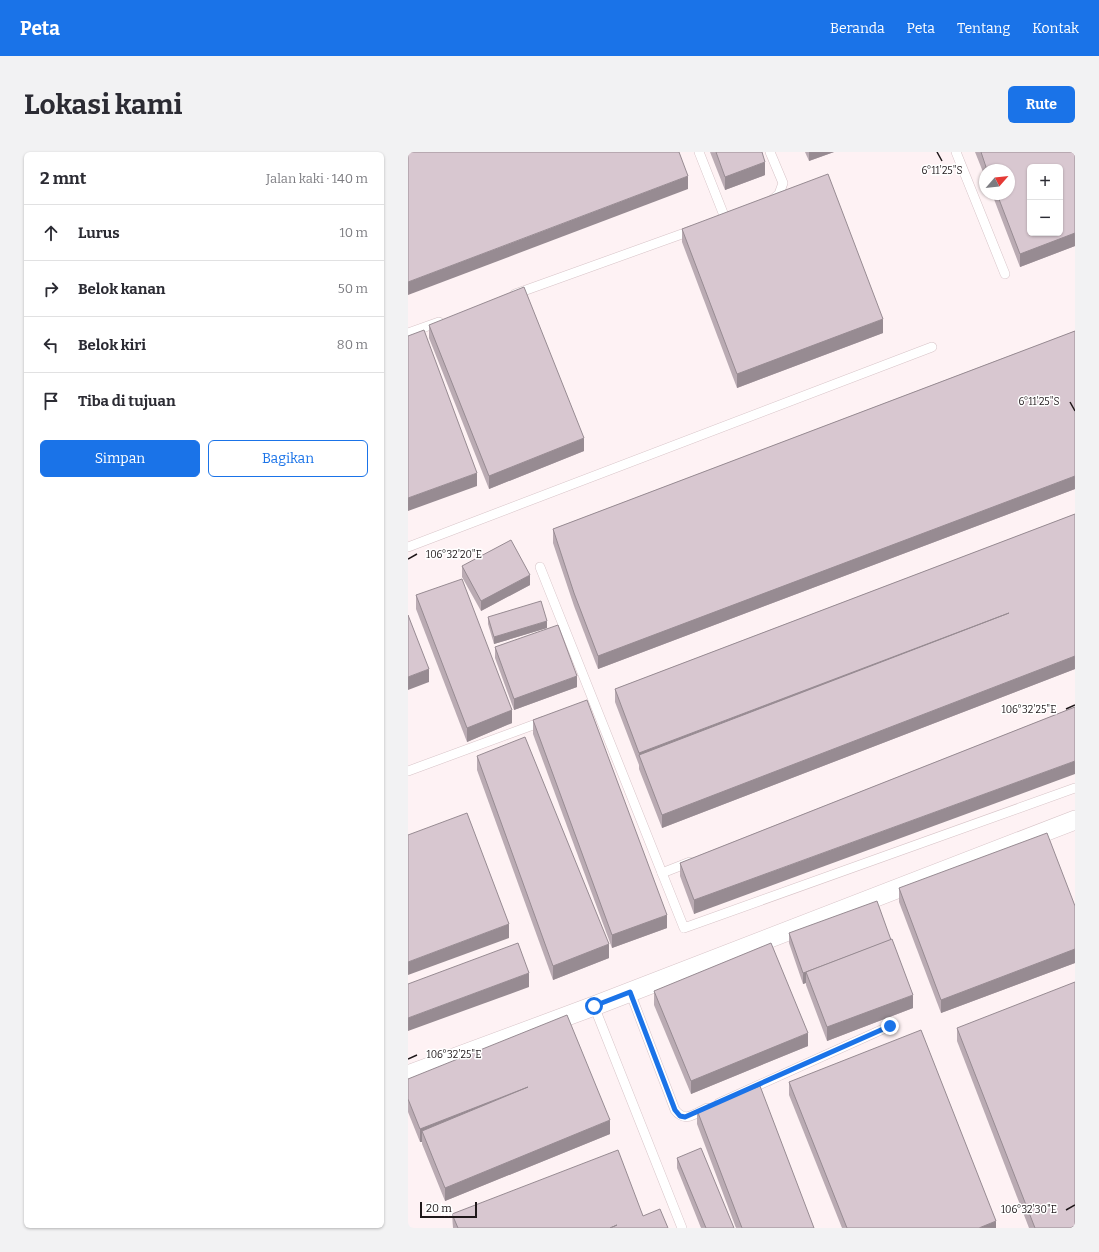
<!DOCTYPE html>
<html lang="id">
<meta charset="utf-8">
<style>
body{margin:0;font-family:Bitter,serif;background:#f2f2f3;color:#2b2b33}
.controls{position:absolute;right:12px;top:12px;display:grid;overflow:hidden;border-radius:6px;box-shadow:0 1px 3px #0004}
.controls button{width:36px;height:36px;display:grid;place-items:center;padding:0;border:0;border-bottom:1px solid #e1e1e2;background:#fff;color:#2b2b33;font:20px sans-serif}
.compass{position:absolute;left:571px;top:12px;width:36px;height:36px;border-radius:50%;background:#fff;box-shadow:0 1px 3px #0004;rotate:62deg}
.scale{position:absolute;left:12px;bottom:10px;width:57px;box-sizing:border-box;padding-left:4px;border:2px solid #1f181a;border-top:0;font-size:11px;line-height:14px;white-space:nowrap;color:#1f181a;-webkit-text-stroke:3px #fff;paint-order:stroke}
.stop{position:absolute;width:12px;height:12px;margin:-9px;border:3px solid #1a73e8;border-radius:50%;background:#fff}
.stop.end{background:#1a73e8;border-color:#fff;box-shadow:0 1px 4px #0008}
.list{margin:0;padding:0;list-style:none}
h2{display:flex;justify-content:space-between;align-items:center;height:52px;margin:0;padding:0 16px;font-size:17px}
h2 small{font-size:13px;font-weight:400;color:#7c7c81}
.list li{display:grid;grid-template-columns:26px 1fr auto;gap:12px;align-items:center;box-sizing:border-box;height:56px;padding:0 16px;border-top:1px solid #e1e1e2}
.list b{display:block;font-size:15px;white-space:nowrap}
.list em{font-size:13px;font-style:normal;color:#7c7c81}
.actions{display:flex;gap:8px;padding:12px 16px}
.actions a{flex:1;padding:9px 0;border:1px solid #1a73e8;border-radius:6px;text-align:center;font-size:14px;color:#1a73e8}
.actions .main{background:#1a73e8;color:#fff}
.icon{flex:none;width:22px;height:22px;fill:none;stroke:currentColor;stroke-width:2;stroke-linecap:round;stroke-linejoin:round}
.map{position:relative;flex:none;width:667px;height:1076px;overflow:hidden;border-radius:6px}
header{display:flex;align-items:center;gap:24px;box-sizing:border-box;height:56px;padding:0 20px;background:#1a73e8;color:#fff}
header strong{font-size:19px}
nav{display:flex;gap:22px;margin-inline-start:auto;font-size:14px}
.intro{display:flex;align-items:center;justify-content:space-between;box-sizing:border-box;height:96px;padding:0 24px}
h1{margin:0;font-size:28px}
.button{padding:10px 18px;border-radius:6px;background:#1a73e8;color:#fff;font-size:14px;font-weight:700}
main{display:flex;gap:24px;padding:0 24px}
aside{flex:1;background:#fff;border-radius:6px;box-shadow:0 1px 3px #0004}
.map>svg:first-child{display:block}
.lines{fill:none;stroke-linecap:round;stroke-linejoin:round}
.lane-casing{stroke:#d7c3c7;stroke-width:10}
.street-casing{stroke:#d7c3c7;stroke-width:20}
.lane{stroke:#fff;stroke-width:9}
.street{stroke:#fff;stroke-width:19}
.wall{fill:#baabb3}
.shaded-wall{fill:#978b92}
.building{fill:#d8c7d0;stroke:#978b92;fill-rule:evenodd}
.route{stroke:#1a73e8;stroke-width:5}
.ticks{fill:none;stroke:#1f181a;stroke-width:1.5}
.ticks-label{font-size:10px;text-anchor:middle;fill:#1f181a;stroke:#fff;stroke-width:3;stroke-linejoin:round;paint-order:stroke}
</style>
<header>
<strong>Peta</strong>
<nav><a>Beranda</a><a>Peta</a><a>Tentang</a><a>Kontak</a></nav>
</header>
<div class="intro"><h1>Lokasi kami</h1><a class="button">Rute</a></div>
<main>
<aside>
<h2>2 mnt<small>Jalan kaki · 140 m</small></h2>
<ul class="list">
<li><svg class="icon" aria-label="ahead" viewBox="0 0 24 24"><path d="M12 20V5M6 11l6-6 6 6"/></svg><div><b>Lurus</b></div><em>10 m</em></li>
<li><svg class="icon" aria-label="right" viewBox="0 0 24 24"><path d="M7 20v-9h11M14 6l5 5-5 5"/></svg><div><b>Belok kanan</b></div><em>50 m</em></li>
<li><svg class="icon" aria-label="left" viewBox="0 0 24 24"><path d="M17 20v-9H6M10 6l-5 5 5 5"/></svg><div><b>Belok kiri</b></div><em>80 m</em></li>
<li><svg class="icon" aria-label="arrive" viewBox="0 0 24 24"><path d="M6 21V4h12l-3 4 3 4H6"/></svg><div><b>Tiba di tujuan</b></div></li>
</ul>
<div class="actions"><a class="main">Simpan</a><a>Bagikan</a></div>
</aside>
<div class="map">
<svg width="667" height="1076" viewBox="0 0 667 1076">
<rect width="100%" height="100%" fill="#fef2f4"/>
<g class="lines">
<defs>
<g id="lane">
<path d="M291,0L317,66"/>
<path d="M362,0L375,31L371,42L364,48"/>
<path d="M548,0L597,122"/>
<path d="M107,142L285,78"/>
<path d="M0,181L31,170"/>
<path d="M0,395L524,195"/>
<path d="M132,415L276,776L667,636"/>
<path d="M0,619L136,569"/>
<path d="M254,721L282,710"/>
<path d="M222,840L267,958C277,971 286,962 299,956"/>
<path d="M186,854L274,1076"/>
<path d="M311,951L482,874"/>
</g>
<path id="street" d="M0,923L186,854L667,668"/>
</defs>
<use href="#lane" class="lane-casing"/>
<use href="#street" class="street-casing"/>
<use href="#lane" class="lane"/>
<use href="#street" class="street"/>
</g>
<g class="wall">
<path d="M302,0H354L357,23L317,38Z"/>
<path d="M397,0H426L401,9Z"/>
<path d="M567,0H667V94L612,115L584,42H601V18H577V25Z"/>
<path d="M274,77L475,181L329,236L274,90Z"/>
<path d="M21,173L176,299L81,337L21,186Z"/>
<path d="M667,179V337L190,517L166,454L145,391V377Z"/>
<path d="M667,362V517L254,676L231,617V613L207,550V537Z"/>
<path d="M54,414L122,433L73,459L54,425Z"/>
<path d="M8,443L104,571L59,590L8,457Z"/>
<path d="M80,465L139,476L86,492L80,472Z"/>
<path d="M87,495L169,535L106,558L87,506Z"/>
<path d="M667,555L286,762L272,724V711Z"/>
<path d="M125,568L259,776L204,796L125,582Z"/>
<path d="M69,604L201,806L145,828L69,618Z"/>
<path d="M491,736L667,754V811L533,861L491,750Z"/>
<path d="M381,781L505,856L419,889L398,833V831L395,832L381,791Z"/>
<path d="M246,839L400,894L283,942L246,853Z"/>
<path d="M549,876L667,1076H621L549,889Z"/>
<path d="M0,927L202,982L37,1049L14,992V990H12L0,960Z"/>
<path d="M381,930L588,1076H434L381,943Z"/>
<path d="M289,958L406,1076H328L289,972Z"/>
<path d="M269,1006L326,1076H293L269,1016Z"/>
<path d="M44,1062L235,1064L260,1076H45Z"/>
</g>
<g class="shaded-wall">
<path d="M401,0H426L401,9Z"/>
<path d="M357,10V23L317,38V25Z"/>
<path d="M280,24V37L0,143V130Z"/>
<path d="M667,81V94L612,115V102Z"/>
<path d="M475,167V181L329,236V222Z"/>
<path d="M176,286V299L81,337V324Z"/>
<path d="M69,321V334L0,359V346Z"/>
<path d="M667,324V337L190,517V504Z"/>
<path d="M122,423V433L73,459V449Z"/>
<path d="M601,461L231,605V601Z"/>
<path d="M139,469V476L86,492V485Z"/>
<path d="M667,504V517L254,676V663Z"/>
<path d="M21,517V530L0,538V525Z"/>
<path d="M169,524V535L106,558V547Z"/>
<path d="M104,558V571L59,590V576Z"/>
<path d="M667,609V622L286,762V748Z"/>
<path d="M259,763V776L204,796V783Z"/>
<path d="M101,772V786L0,823V810Z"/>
<path d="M201,792V806L145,828V814Z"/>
<path d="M667,797V811L533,861V848Z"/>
<path d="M398,820V831L395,832V821Z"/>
<path d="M121,821V835L0,879V866Z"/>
<path d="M505,843V856L419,889V875Z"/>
<path d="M400,881V894L283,942V929Z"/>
<path d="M120,935L14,979V990H12V977Z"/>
<path d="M202,968V982L37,1049V1036Z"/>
<path d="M588,1069V1076H571Z"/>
</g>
<g class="building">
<path d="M0,0H271L280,24L0,130Z"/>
<path d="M308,0H354L357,10L317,25Z"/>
<path d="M573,0H667V81L612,102L589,42H601V18H579ZM622,15H652V81H622Z"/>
<path d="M420,22L475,167L329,222L274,77Z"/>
<path d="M116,135L176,286L81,324L21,173Z"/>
<path d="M16,178L69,321L0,346V184Z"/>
<path d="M667,179V324L190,504L166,441L145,377Z"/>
<path d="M667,362V504L254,663L231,603L601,461L231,601L207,537Z"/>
<path d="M103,388L122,423L73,449L54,414Z"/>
<path d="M54,427L104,558L59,576L8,443Z"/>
<path d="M133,449L139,469L86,485L80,465Z"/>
<path d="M0,463L21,517L0,525Z"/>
<path d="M150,473L169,524L106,547L87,495Z"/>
<path d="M179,548L259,763L204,783L125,568Z"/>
<path d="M667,555V609L286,748L272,711Z"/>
<path d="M117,585L201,792L145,814L69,604Z"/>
<path d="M59,661L101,772L0,810V683Z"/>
<path d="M639,681L667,754V797L533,848L491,736Z"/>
<path d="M469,749L483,788L398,820L395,821L381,781Z"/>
<path d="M484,787L505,843L419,875L398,820Z"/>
<path d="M110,791L121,821L0,866V832Z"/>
<path d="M363,791L400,881L283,929L246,839Z"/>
<path d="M667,830V1074L662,1076H627L549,876Z"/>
<path d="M159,863L202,968L37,1036L14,979L120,935L12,977L0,947V927Z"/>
<path d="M513,878L588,1069L571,1076H439L381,930Z"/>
<path d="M352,934L406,1076H334L289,958Z"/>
<path d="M293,996L326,1076H298L269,1006Z"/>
<path d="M210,998L235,1064L252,1057L260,1076H202L209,1073L202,1076H50L44,1062Z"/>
</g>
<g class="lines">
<path class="route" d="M186,854L222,840L267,958L272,964L277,965L482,874"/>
</g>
<path class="ticks" d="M529,0L534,9M662,250L667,259M0,407L9,402M658,557L667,553M0,907L9,903M658,1058L667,1053"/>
<g class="ticks-label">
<text x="534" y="22">6°11'25"S</text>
<text x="631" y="253">6°11'25"S</text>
<text x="46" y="406">106°32'20"E</text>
<text x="621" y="561">106°32'25"E</text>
<text x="46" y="906">106°32'25"E</text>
<text x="621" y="1061">106°32'30"E</text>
</g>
</svg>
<div class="controls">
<button>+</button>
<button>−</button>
</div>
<svg class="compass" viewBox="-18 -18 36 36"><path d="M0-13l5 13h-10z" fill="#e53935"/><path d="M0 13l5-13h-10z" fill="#7c7c81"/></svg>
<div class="scale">20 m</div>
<div class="stop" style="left:186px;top:854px"></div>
<div class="stop end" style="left:482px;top:874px"></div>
</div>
</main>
